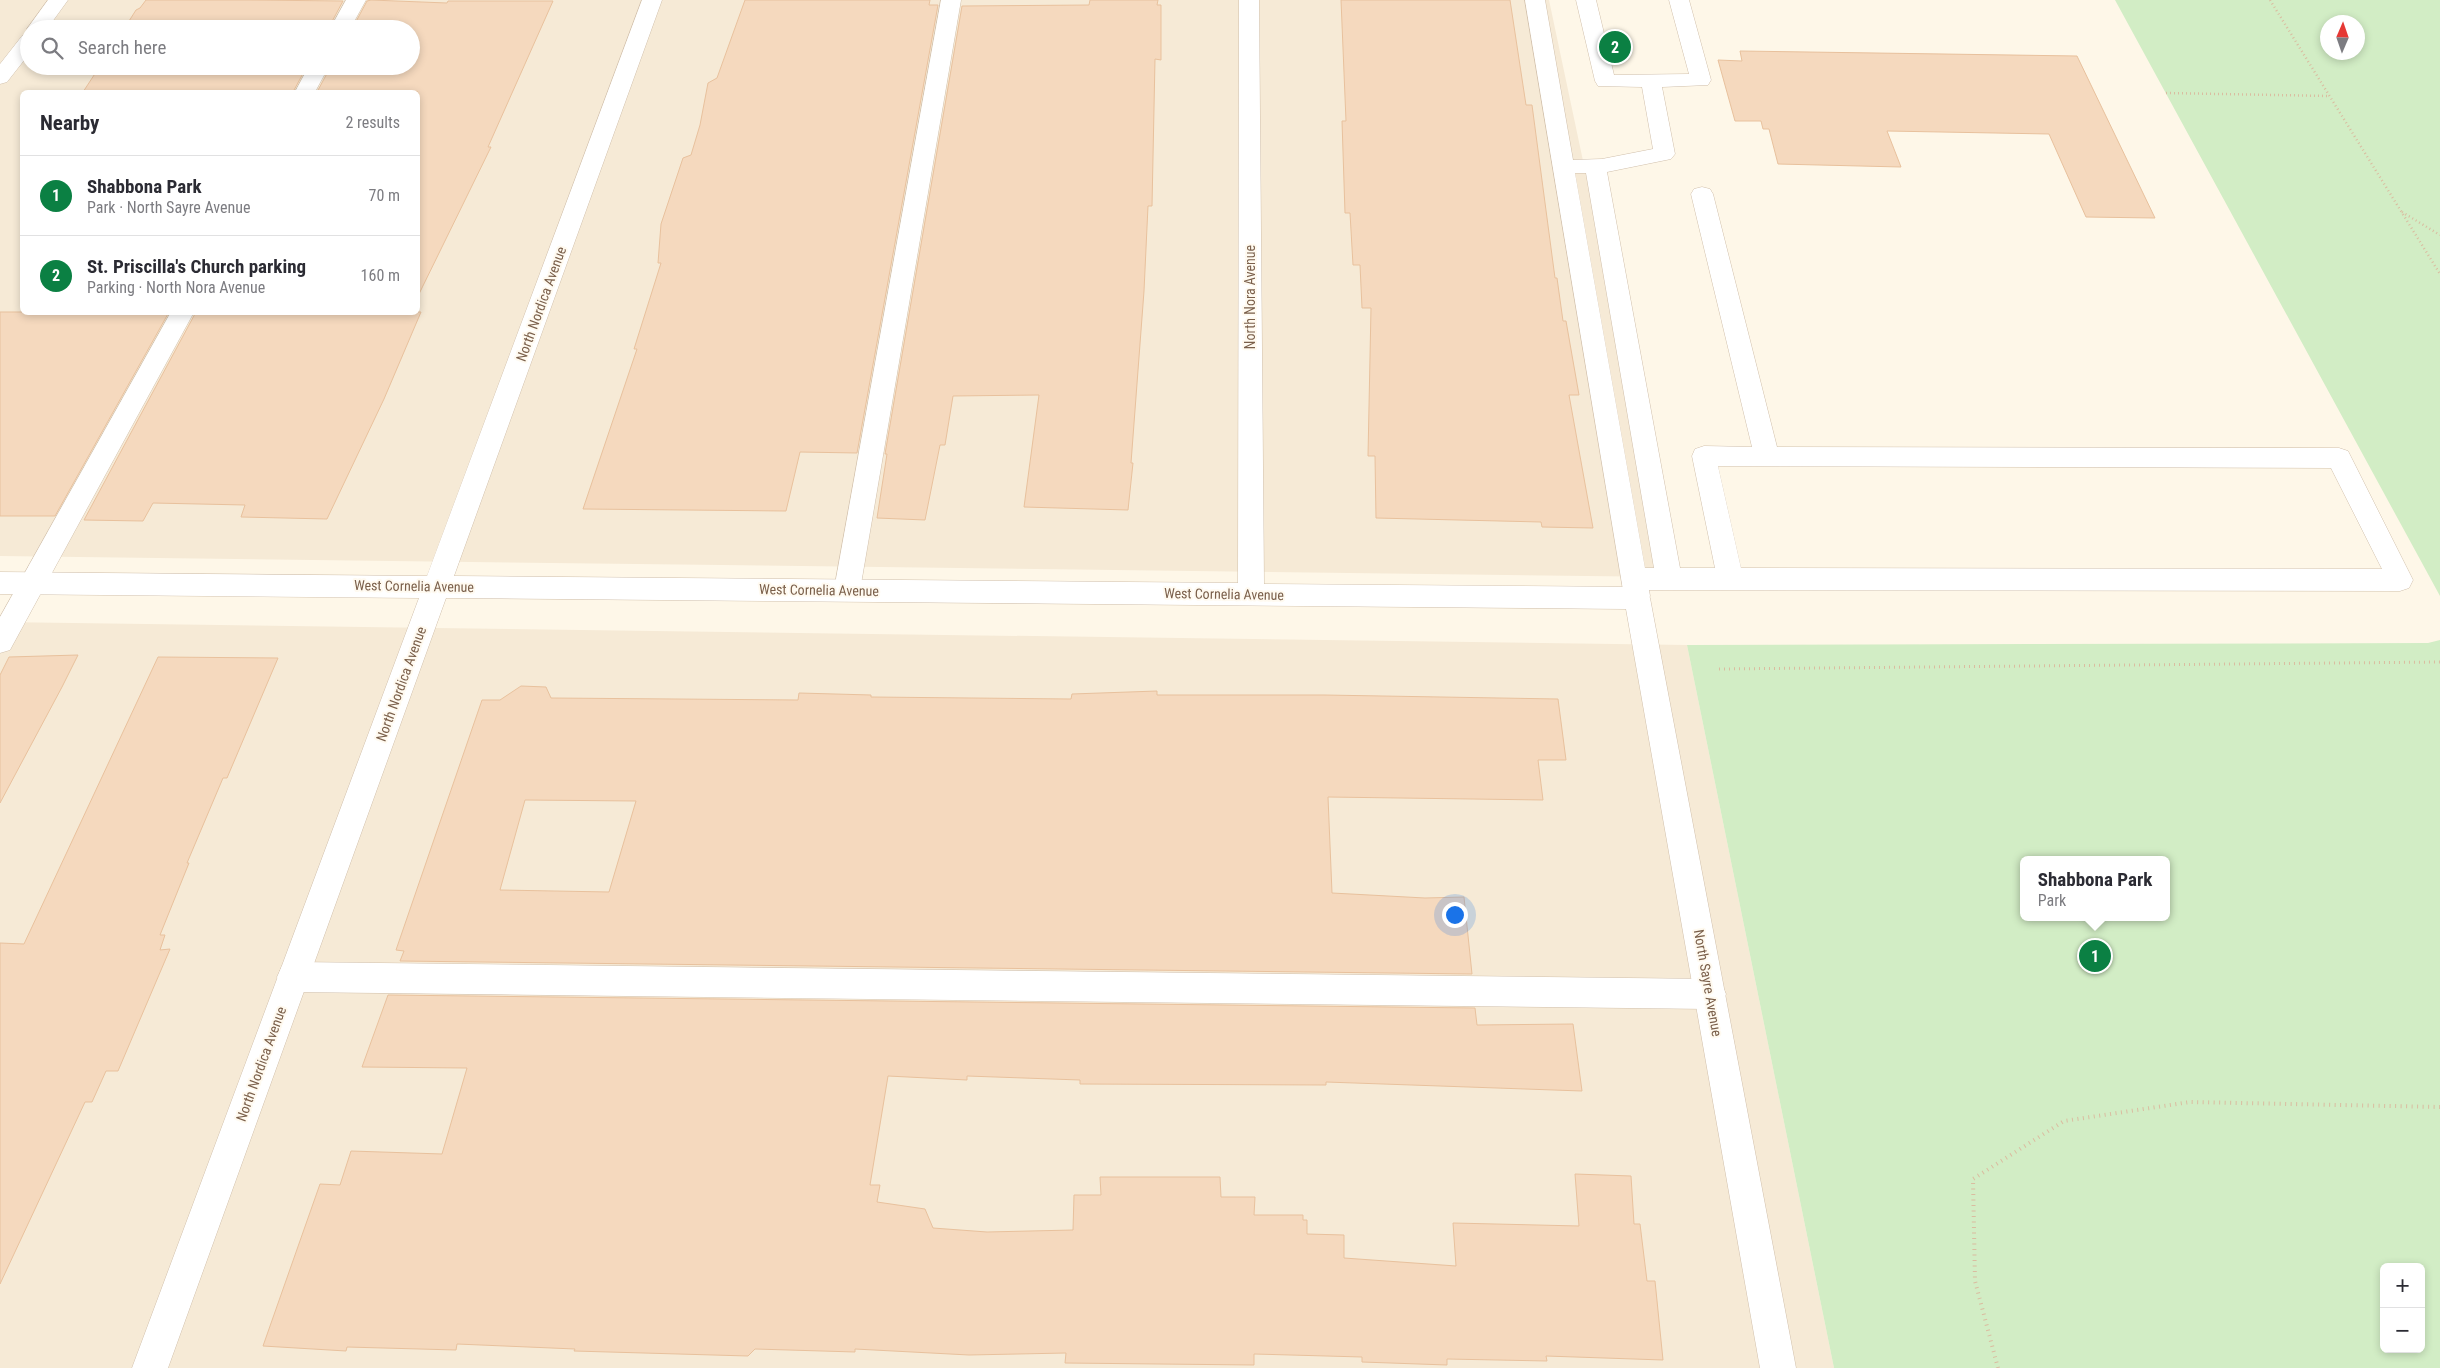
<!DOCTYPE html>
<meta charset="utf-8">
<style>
body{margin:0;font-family:"Roboto Condensed",sans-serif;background:#f2f2f3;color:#2b2b33}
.controls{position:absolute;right:15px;bottom:15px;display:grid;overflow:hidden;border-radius:8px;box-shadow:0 2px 8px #0003}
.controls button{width:45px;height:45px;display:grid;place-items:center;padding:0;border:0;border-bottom:1px solid #e1e1e2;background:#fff;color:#2b2b33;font:25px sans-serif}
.compass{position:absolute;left:2320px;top:15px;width:45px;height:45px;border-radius:50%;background:#fff;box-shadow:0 2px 8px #0003;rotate:2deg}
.you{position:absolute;left:1454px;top:914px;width:18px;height:18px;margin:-12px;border:4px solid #fff;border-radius:50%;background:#1a73e8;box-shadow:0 0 0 8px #1a73e833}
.badge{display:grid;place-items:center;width:32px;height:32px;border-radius:50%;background:#0b8043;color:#fff;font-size:16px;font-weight:700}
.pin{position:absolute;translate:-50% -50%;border:2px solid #fff;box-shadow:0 1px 5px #0006}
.popup{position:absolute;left:2020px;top:856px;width:150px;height:65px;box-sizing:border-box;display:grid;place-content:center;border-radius:8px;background:#fff;filter:drop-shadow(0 1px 4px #0005);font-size:16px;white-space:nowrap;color:#7c7c81}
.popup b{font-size:19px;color:#2b2b33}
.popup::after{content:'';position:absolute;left:50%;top:100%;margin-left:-10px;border:10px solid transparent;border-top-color:#fff}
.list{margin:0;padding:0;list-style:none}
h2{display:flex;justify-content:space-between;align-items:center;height:65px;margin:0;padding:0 20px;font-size:21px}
h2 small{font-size:16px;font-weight:400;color:#7c7c81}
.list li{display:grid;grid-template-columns:32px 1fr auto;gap:15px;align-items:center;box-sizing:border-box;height:80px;padding:0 20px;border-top:1px solid #e1e1e2}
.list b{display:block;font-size:19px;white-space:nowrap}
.list p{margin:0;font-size:16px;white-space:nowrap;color:#7c7c81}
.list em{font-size:16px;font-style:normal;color:#7c7c81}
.icon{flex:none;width:28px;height:28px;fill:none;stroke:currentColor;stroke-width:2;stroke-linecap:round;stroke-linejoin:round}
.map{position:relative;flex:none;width:2440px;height:1368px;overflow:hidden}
.search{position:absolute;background:#fff;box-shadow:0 2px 8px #0003;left:20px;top:20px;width:400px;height:55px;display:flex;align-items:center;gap:12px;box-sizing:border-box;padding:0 18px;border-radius:28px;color:#7c7c81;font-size:19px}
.panel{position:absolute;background:#fff;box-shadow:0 2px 8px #0003;left:20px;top:90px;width:400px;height:225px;border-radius:8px}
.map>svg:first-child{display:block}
.residential{fill:#f6ead6;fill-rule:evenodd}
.green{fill:#d2edc5;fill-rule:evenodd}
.building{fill:#f5d9be;stroke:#e8c19d;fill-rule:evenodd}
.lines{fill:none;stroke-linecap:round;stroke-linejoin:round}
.service-casing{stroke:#d1c0ac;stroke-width:1}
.minor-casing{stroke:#d1c0ac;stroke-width:1}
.path-far2{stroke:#dabca0;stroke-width:2.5;stroke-dasharray:1 3;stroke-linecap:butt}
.path-far1{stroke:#dabca0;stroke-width:3;stroke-dasharray:1 4;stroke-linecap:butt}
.path{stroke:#dabca0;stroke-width:4;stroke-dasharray:1 4.5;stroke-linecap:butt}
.service{fill:#fff;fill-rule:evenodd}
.minor{fill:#fff;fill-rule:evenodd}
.labels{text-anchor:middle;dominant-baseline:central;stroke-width:4;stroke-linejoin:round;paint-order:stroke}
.street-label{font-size:14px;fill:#7a5f4a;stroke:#fffaf0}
</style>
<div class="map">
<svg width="2440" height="1368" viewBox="0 0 2440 1368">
<rect width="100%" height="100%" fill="#fef7e8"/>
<g class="residential">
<path d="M0,0H1549L1671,577L0,556ZM29,29H411V66H29ZM22,92H418V312H22Z"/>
<path d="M0,622L1687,645L1834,1368H0Z"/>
</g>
<g class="green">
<path d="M2115,0H2440V596ZM2358,22V52H2328V22Z"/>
<path d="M2440,640V1368H1834L1687,645L2428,643ZM2024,860H2166V917H2024ZM2384,1267H2421V1349H2384Z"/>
</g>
<g class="building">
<path d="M146,0H251L343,1L328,29H124L136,10L140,8Z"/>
<path d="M371,0L447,3L448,1H553L488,147H491L418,296V92H317L331,66H411V29H352L367,1Z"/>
<path d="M745,0H930L929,5H938L857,453L800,452L786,511L583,509L637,349H634L661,263H658L661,224L683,158L691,155L700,125L708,83L717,78Z"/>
<path d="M1090,0H1158L1157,5H1161V60L1155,59L1152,206H1148L1144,291L1131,463H1133L1128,510L1024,507L1039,395L953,396L945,445H940L925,520L877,518L887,454H885L962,6L1089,5Z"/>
<path d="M1341,0H1510L1526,105H1532L1555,278H1557L1563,321H1566L1579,395H1569L1593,528L1542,527L1541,522L1376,518L1375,456H1368L1371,308H1362L1360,265H1353L1350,213H1345L1342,121H1346Z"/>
<path d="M1740,51L2077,56L2155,218L2086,217L2049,134L1887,131L1901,167L1778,164L1769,129H1763L1761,121H1735L1718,60L1742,61Z"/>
<path d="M100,66H307L293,92H83Z"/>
<path d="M0,312H169L55,516H0Z"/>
<path d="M196,312H421L384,399L327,519L241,517L245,505L153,503L143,521L84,520Z"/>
<path d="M78,655L62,687L0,803V675L9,657Z"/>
<path d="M158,657L278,658L227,778H223L187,863H189L160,935H165L160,950L170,949L118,1071H106L92,1102H85L0,1284V943L24,944Z"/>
<path d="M521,686L546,687L551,698L798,700L799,693L871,695V697L1071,699L1072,694L1157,691V695H1324L1558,699L1566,760H1538L1543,800L1328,797L1332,893L1425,898L1464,897L1472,974L400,961L404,951L396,950L482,700H500ZM525,800L636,801L609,892L500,890Z"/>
<path d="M388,995L1475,1008L1477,1025L1573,1024L1582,1091L1326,1082V1085L1080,1084V1080L967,1076V1080L888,1076L870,1185H880L877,1202L925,1209L933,1228L987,1232L1073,1230L1074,1195H1101L1100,1177H1220L1221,1197H1255L1254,1215H1303V1220H1307V1234L1344,1235V1258L1456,1266L1453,1223L1579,1226L1575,1174L1631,1176L1634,1224H1640L1647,1281H1655L1663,1360L1546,1356L1547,1361L1447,1359V1365L1362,1362V1357L1254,1354V1365L1065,1363L1066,1353L969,1355L855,1349V1352L755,1349L748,1356L574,1351L575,1349L457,1344L456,1350L347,1347L346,1351L263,1346L320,1184L340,1185L351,1151L442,1154L467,1068L362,1067Z"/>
</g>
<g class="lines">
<defs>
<g id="service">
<path d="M346,0H366L350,29H330Z"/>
<path d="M941,0H961L860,590L856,598L847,601L838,598L834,590Z"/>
<path d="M1525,0H1545L1573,160L1602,159L1653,149L1642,87L1598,86L1595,81L1576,0H1596L1614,75L1689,74L1669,0H1689L1711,80L1708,85L1662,87L1675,154L1671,159L1607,172L1680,568H1715L1692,456L1695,449L1704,446L1752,447L1691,194L1694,189L1702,187L1710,189L1713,194L1777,447L2339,448L2348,451L2413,580L2409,588L2400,591L1649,590L1650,596L1646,604L1637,607L1628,604L1624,596ZM1575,173H1586L1654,568H1645ZM1718,466L2331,468L2382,569L1741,568Z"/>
<path d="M309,66H329L315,92H295Z"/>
<path d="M171,312H194L10,650L0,653V617Z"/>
<path d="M293,962L1710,979L1721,983L1726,994L1721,1005L1710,1009L293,992L282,988L277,977L282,966Z"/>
</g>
<g id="minor">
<path d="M48,0H68L47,29H29V31L27,29Z"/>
<path d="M642,0H662L454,576L1238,583L1239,0H1259L1264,584L1637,587L1646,590L1650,598L1796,1368H1760L1626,609L446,598L168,1368H132L419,598L0,594V572L427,576Z"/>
<path d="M29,34V54L7,82L0,84V64L22,36Z"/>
</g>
</defs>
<use href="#service" class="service-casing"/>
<use href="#minor" class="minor-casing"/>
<g class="path-far2">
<path d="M2270,0L2440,274"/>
<path d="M2166,93L2329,96"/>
<path d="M2402,212L2440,235"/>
</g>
<path class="path-far1" d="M1719,669L2440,662"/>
<path class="path" d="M1998,1368L1975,1281L1973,1179L2064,1121L2190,1102L2440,1107"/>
<use href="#service" class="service"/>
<use href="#minor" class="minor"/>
</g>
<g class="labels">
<g class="street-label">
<text transform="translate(1250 297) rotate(-90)">North Nora Avenue</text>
<text transform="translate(541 304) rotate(-70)">North Nordica Avenue</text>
<text transform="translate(414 586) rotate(1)">West Cornelia Avenue</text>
<text transform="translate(819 590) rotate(1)">West Cornelia Avenue</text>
<text transform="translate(1224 594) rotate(1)">West Cornelia Avenue</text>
<text transform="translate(401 684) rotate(-70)">North Nordica Avenue</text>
<text transform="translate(1708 983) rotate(80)">North Sayre Avenue</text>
<text transform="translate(261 1064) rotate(-70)">North Nordica Avenue</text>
</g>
</g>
</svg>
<div class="controls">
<button>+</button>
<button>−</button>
</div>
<svg class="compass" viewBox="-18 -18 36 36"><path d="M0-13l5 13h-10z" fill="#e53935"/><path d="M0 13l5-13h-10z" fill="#7c7c81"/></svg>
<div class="you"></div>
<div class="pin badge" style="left:2095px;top:956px">1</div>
<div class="popup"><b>Shabbona Park</b>Park</div>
<div class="pin badge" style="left:1615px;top:47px">2</div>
<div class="search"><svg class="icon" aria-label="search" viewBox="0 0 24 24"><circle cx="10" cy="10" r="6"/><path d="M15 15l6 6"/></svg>Search here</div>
<section class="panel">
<h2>Nearby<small>2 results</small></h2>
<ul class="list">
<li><span class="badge">1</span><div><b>Shabbona Park</b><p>Park · North Sayre Avenue</p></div><em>70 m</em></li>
<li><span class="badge">2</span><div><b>St. Priscilla's Church parking</b><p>Parking · North Nora Avenue</p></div><em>160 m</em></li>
</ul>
</section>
</div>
